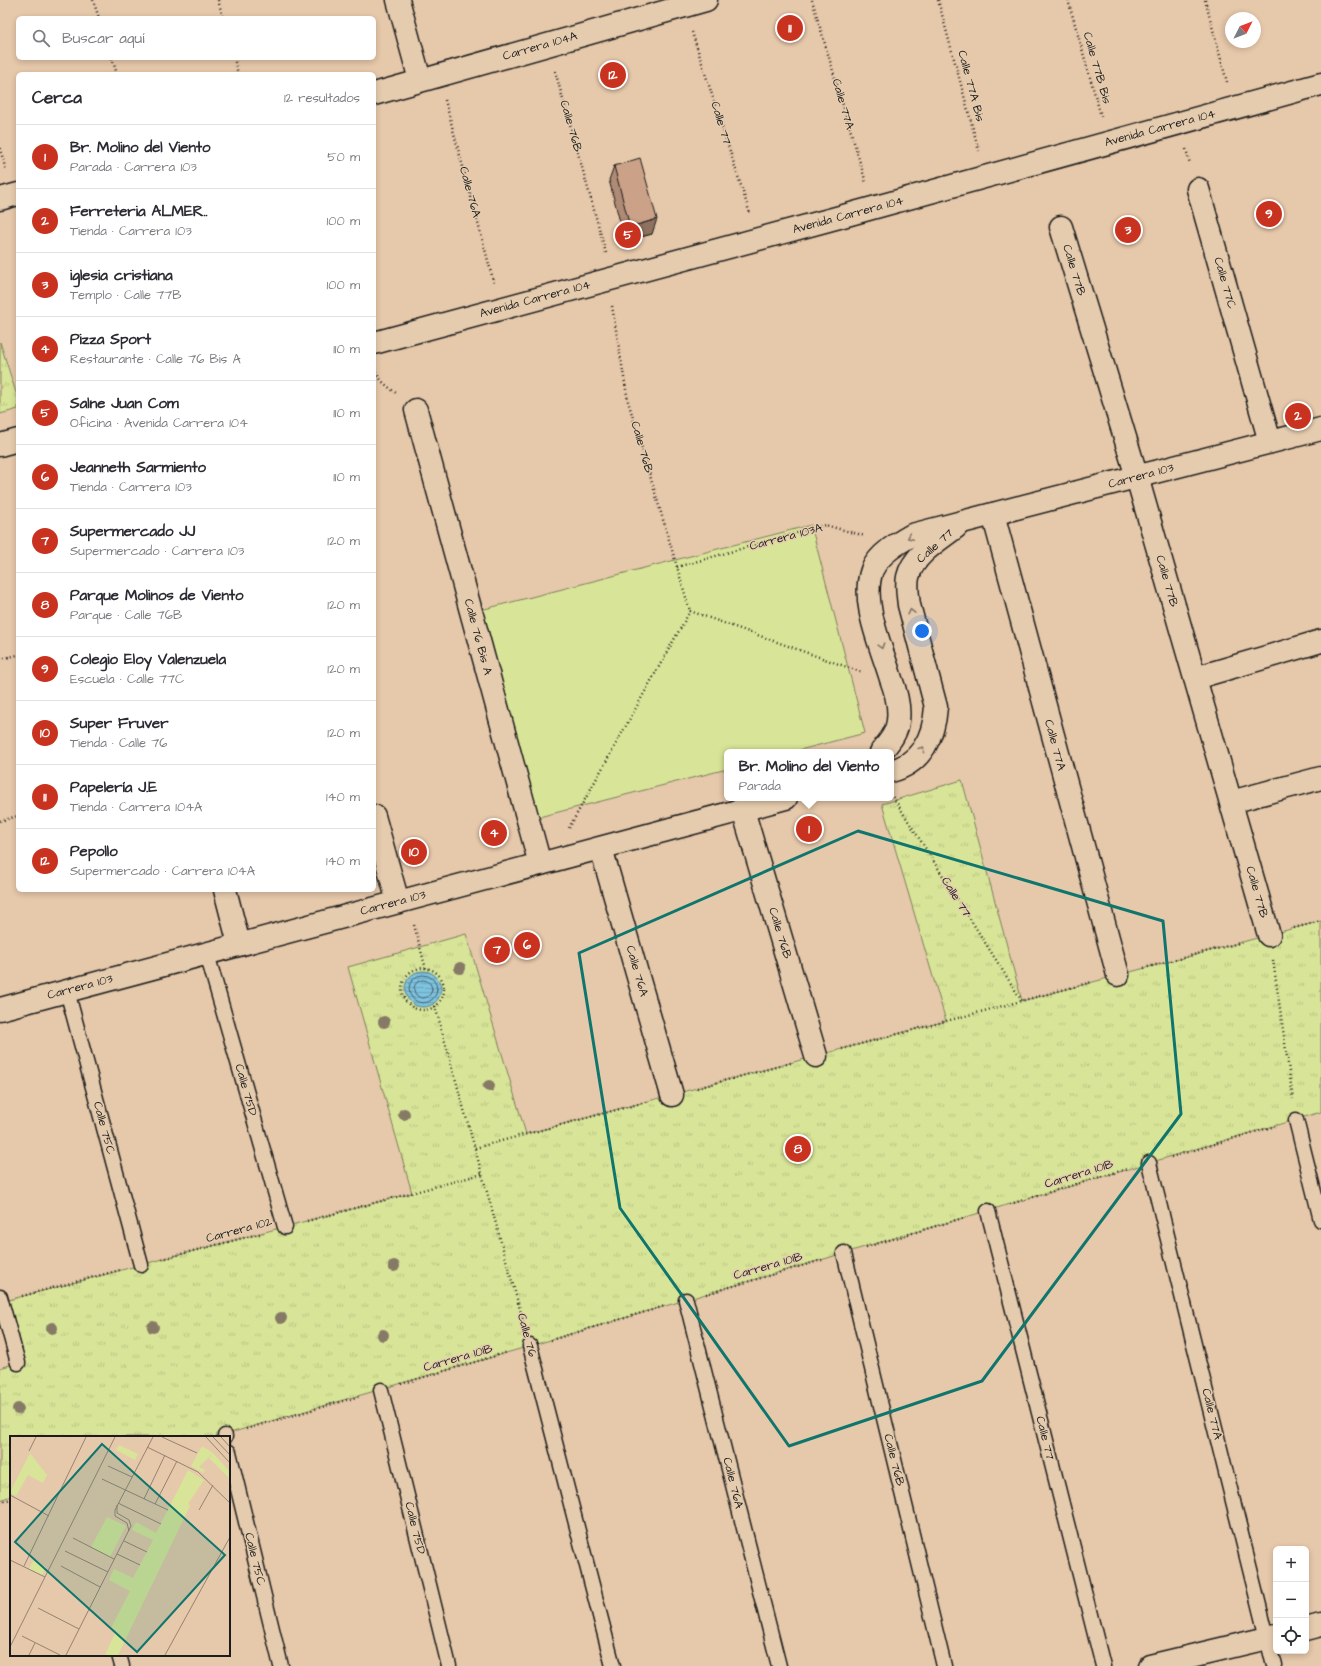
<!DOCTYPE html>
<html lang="es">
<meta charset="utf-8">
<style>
body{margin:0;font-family:"Architects Daughter",sans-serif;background:#f7f7f7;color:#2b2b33}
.controls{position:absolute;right:12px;bottom:12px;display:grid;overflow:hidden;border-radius:6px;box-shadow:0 2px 6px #0003}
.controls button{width:36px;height:36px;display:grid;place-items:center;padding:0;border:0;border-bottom:1px solid #e1e1e2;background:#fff;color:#2b2b33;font:20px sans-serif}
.compass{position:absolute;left:1225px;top:12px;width:36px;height:36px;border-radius:50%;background:#fff;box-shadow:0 2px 6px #0003;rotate:48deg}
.you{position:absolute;left:922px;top:631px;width:14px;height:14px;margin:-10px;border:3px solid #fff;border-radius:50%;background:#1a73e8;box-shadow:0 0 0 6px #1a73e833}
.badge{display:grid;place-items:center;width:26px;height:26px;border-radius:50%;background:#c8321e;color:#fff;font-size:13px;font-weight:700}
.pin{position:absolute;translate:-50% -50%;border:2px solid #fff;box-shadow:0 1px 4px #0006}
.popup{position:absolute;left:724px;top:749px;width:170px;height:52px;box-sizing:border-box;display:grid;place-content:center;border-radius:6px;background:#fff;filter:drop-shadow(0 1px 3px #0005);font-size:13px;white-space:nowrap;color:#7c7c81}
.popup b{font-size:15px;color:#2b2b33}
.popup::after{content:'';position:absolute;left:50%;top:100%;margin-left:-8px;border:8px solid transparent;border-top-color:#fff}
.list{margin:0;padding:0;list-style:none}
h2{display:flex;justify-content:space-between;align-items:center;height:52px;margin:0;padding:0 16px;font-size:17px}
h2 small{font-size:13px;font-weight:400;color:#7c7c81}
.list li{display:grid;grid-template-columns:26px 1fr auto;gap:12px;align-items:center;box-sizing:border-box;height:64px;padding:0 16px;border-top:1px solid #e1e1e2}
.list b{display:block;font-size:15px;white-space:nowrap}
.list p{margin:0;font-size:13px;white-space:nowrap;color:#7c7c81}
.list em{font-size:13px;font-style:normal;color:#7c7c81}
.icon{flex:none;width:22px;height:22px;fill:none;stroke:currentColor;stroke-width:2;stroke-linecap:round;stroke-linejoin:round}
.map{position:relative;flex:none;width:1321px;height:1666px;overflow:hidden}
.search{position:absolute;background:#fff;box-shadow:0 2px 6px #0003;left:16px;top:16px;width:360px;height:44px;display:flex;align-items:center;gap:10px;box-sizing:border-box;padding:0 14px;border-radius:6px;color:#7c7c81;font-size:15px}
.panel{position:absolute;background:#fff;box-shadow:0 2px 6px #0003;left:16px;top:72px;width:360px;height:820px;border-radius:6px}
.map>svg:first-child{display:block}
.green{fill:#d8e598;stroke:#7a805a}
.park{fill:url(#park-tufts);stroke:#7a805a}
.water{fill:url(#water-rules);stroke:#578091}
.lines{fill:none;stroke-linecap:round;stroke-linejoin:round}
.shore{stroke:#435f6a;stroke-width:1}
.lane-casing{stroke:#1c1c1c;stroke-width:17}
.street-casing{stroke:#1c1c1c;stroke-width:25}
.secondary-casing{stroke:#1c1c1c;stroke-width:25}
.path{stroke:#1c1c1c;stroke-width:2.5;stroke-dasharray:1 3;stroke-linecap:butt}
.lane{stroke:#e6ccae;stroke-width:14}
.street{stroke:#e6ccae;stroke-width:22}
.secondary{stroke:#e6ccae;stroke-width:22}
.tree{fill:#867a66}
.wall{fill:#af8a74;stroke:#1c1c1c}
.shaded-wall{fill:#8e715e;stroke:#1c1c1c}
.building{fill:#cba187;stroke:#1c1c1c}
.oneway{stroke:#817465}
.marked{fill:none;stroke:#0f766e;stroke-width:3;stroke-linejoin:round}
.labels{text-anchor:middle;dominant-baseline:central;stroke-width:3;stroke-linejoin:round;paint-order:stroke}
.street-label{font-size:12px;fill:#1c1c1c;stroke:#e6ccae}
.inset-road{fill:none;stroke:#958371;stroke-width:1}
.view{fill:#0f766e;fill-opacity:0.15;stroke:#0f766e;stroke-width:2}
.inset-edge{fill:none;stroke:#1c1c1c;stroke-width:2}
</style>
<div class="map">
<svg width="1321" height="1666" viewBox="0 0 1321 1666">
<defs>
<pattern id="park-tufts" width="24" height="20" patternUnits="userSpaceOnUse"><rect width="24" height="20" fill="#d8e598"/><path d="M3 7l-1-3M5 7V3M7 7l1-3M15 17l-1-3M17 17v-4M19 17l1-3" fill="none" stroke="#b9c482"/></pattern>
<pattern id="water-rules" width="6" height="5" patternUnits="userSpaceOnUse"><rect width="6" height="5" fill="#7ec3df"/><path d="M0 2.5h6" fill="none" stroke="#6ca7bf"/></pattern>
</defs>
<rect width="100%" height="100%" fill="#e6c8aa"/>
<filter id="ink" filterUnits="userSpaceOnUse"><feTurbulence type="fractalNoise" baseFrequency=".025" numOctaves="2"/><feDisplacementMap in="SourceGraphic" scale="8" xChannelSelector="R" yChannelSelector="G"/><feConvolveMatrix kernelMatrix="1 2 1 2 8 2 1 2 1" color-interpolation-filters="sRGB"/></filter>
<g filter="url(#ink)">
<path class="green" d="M811,525L865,733L792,752H727V769L531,819L477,611Z"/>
<g class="park">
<path d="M0,342L18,399V409L0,414Z"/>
<path d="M962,780L1022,1001L1321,921V1112L530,1346L216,1437H11V1496L0,1500V1368L17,1363L1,1302L412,1193L348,967L466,934L526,1134L946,1021L882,804Z"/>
</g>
<circle class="water" cx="423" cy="989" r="18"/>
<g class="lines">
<g class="shore">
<circle cx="423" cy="989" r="14"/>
<circle cx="423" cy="989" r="9"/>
</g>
<defs>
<g id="lane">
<path d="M207,954L285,1227"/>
<path d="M67,991L141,1265"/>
<path d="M1296,1120L1321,1220"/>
<path d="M1149,1163L1274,1666"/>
<path d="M988,1211L1103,1666"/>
<path d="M844,1253L944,1666"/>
<path d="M0,1297L18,1363"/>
<path d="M686,1300L779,1666"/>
<path d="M530,1346L613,1666"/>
<path d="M381,1390L449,1666"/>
<path d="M225,1436V1437"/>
<path d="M229,1452L281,1666"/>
<path d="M119,1655L122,1666"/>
</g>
<g id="street">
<path d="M398,0L420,80"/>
<path d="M374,94L706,0"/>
<path d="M1198,189L1270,442"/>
<path d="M0,199L18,194"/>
<path d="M1061,227L1137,477L1269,935"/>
<path d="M416,410L540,864"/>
<path d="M993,514L1118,975"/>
<path d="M1195,678L1321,641"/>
<path d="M1231,802L1321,778"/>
<path d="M743,810L816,1056"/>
<path d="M374,816L398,902"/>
<path d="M601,848L672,1095"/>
<path d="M225,890L239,944"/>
</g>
<g id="secondary">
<path d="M374,343L847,215L1321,84"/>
<path d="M0,445L18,440"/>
<path d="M881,752C889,742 897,733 898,721C900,706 896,692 891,679C882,648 860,602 872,570C879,554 898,543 912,535L1321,429"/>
<path d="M891,771C922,763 934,736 936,707L909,605C908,596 906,586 908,577C913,555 939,540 956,527"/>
<path d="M0,1009L786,798"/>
<path d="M1306,1629L1321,1625"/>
<path d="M1150,1666L1276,1636"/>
</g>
</defs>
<use href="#lane" class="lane-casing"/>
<use href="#street" class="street-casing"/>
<use href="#secondary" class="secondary-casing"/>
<g class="path">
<path d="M93,0L99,18"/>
<path d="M218,0L223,18"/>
<path d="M812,0L866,183"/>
<path d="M938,0L979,151"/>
<path d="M1068,0L1101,116"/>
<path d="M1205,0L1227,82"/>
<path d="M692,32L750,214"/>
<path d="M112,58L117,74"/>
<path d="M234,58L238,74"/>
<path d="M555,71L606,253"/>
<path d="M445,100L494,283"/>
<path d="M0,148L6,171"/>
<path d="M1186,149L1190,164"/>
<path d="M612,306L628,401L690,611"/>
<path d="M375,368C377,379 388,387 396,393"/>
<path d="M677,567L825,525L865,536"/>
<path d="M690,611L861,672"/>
<path d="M0,659L18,655"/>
<path d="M893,797L1022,1001"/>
<path d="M0,821L18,816"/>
<path d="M569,828L690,611"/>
<path d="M414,925L426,969"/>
<path d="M1294,928L1321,921"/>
<path d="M1273,960L1293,1099"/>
<path d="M1144,968L1243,942"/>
<circle cx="423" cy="989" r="21"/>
<path d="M435,1006L524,1324"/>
<path d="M842,1049L1092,982"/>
<path d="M697,1088L791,1063"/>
<path d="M475,1148L646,1102"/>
<path d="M1171,1157L1275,1126"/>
<path d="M1010,1204L1127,1169"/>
<path d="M307,1221L482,1174"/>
<path d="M866,1247L966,1217"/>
<path d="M162,1259L263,1233"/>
<path d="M706,1294L822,1260"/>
<path d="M22,1296L120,1270"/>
<path d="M551,1340L665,1306"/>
<path d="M401,1384L508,1352"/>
<path d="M246,1429L360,1396"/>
<path d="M0,1502L11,1499"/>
</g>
<use href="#lane" class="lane"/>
<use href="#street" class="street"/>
<use href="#secondary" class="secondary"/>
</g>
<g class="tree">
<circle cx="460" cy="968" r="6"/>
<circle cx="384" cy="1022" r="6"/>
<circle cx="489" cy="1086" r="6"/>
<circle cx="404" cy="1114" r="6"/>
<circle cx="394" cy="1266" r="6"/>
<circle cx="281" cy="1318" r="6"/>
<circle cx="153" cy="1327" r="6"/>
<circle cx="52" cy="1328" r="6"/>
<circle cx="383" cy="1335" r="6"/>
<circle cx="18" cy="1409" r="6"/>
</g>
<path class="wall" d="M614,166L652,234L625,241L609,180Z"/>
<path class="shaded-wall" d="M657,219L652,234L625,241L630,227Z"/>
<path class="building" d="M640,158L657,219L630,227L614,166Z"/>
<defs><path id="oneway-chevron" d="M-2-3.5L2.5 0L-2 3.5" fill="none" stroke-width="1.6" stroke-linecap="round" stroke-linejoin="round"/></defs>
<g class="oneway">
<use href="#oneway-chevron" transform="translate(910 537) rotate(155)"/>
<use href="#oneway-chevron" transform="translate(911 612) rotate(-104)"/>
<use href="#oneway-chevron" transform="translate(881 646) rotate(73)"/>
<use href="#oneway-chevron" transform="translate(922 749) rotate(-52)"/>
</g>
</g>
<path class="marked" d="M858,831L1163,921L1181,1114L982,1381L789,1446L620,1208L579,953Z"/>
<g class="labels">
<g class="street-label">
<text transform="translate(540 46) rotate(-16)">Carrera 104A</text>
<text transform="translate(1097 68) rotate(74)">Calle 77B Bis</text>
<text transform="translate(971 86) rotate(75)">Calle 77A Bis</text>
<text transform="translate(843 104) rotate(74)">Calle 77A</text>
<text transform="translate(721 123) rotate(73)">Calle 77</text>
<text transform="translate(571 126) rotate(74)">Calle 76B</text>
<text transform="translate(1160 128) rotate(-15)">Avenida Carrera 104</text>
<text transform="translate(470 192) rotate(75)">Calle 76A</text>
<text transform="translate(848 215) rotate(-15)">Avenida Carrera 104</text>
<text transform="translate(1074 270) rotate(73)">Calle 77B</text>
<text transform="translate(1225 283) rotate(74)">Calle 77C</text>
<text transform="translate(535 299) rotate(-15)">Avenida Carrera 104</text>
<text transform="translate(642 447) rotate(74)">Calle 76B</text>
<text transform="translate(1141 476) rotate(-15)">Carrera 103</text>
<text transform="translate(786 537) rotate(-15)">Carrera 103A</text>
<text transform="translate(935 546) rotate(-42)">Calle 77</text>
<text transform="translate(1167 581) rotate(74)">Calle 77B</text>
<text transform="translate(478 637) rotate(75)">Calle 76 Bis A</text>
<text transform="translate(1055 745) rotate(75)">Calle 77A</text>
<text transform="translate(1257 892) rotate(74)">Calle 77B</text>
<text transform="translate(956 897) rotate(58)">Calle 77</text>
<text transform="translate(393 903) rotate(-15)">Carrera 103</text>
<text transform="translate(780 933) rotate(73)">Calle 76B</text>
<text transform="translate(637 971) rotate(74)">Calle 76A</text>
<text transform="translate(80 987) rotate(-15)">Carrera 103</text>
<text transform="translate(246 1090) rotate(74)">Calle 75D</text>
<text transform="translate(104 1128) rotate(75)">Calle 75C</text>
<text transform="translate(1079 1174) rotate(-17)">Carrera 101B</text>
<text transform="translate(239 1230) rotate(-15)">Carrera 102</text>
<text transform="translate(768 1266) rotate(-16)">Carrera 101B</text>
<text transform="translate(527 1335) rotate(75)">Calle 76</text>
<text transform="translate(458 1358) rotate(-16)">Carrera 101B</text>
<text transform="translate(1212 1414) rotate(76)">Calle 77A</text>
<text transform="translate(1045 1438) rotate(76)">Calle 77</text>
<text transform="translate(894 1460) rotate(76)">Calle 76B</text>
<text transform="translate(733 1483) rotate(76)">Calle 76A</text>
<text transform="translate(415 1528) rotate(76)">Calle 75D</text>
<text transform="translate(255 1559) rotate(76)">Calle 75C</text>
</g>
</g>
<g transform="translate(10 1436)">
<rect width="220" height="220" fill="#e6c8aa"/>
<path d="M97,81L116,90L100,121L81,111Z" fill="#d8e598"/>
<path d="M109,9L128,18L125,24L106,14ZM192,10L203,17L189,31L195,34L193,37L181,30ZM20,17L37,39L33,47L18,39L6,60L0,56ZM203,17L220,36V43L199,22ZM178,34L194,44L178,68L180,70L108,219H95L106,195L101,192L120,155L99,144L104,133L123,142L143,104L122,94L126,86L146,97ZM23,125L36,131L32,139L19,133Z" fill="#d8e598"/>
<path class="inset-road" d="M152,1L187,17M196,1L220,27M203,1L220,19M211,1L220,11M137,11L188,36L220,67M19,15L26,1M98,30L122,41M92,43L158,74M0,59L39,80M134,63L155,19M108,67L151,88M145,68L167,25M189,74L203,49M119,95L117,87L105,80V74L143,1M63,102L104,123M114,105L137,116M55,115L98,136M107,118L130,129M0,124L35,141M14,130L76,1M51,130L90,151M28,172L69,193M12,200L50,219M0,211L105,1M19,219L25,207M56,219L121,90L119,84L107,77V69M155,219L220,101"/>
<path class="view" d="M92,8L215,119L127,216L5,106Z"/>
<rect width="220" height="220" class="inset-edge"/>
</g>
</svg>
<div class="controls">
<button>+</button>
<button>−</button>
<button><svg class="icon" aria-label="locate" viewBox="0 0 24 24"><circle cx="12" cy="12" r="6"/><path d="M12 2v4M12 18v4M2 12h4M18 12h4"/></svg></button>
</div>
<svg class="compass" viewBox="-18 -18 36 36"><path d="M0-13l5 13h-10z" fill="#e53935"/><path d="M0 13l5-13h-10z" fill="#7c7c81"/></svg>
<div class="you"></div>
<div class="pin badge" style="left:809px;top:829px">1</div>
<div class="popup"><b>Br. Molino del Viento</b>Parada</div>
<div class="pin badge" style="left:1298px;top:416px">2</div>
<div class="pin badge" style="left:1128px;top:230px">3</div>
<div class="pin badge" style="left:494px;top:833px">4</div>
<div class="pin badge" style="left:628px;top:235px">5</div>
<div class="pin badge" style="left:527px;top:945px">6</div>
<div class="pin badge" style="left:497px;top:950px">7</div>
<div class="pin badge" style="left:798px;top:1149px">8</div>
<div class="pin badge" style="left:1269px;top:214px">9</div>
<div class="pin badge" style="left:414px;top:852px">10</div>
<div class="pin badge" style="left:790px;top:28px">11</div>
<div class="pin badge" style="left:613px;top:75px">12</div>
<div class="search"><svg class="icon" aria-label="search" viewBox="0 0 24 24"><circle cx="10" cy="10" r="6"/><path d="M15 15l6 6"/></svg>Buscar aquí</div>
<section class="panel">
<h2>Cerca<small>12 resultados</small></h2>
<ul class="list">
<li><span class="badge">1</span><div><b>Br. Molino del Viento</b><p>Parada · Carrera 103</p></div><em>50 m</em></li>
<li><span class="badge">2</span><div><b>Ferreteria ALMER..</b><p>Tienda · Carrera 103</p></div><em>100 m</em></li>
<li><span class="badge">3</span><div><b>iglesia cristiana</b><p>Templo · Calle 77B</p></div><em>100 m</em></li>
<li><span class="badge">4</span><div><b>Pizza Sport</b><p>Restaurante · Calle 76 Bis A</p></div><em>110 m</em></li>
<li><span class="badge">5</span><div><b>Salne Juan Com</b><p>Oficina · Avenida Carrera 104</p></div><em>110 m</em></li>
<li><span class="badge">6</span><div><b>Jeanneth Sarmiento</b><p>Tienda · Carrera 103</p></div><em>110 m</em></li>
<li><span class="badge">7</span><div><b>Supermercado JJ</b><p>Supermercado · Carrera 103</p></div><em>120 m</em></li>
<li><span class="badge">8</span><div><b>Parque Molinos de Viento</b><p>Parque · Calle 76B</p></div><em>120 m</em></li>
<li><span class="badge">9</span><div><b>Colegio Eloy Valenzuela</b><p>Escuela · Calle 77C</p></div><em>120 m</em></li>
<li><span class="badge">10</span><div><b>Super Fruver</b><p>Tienda · Calle 76</p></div><em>120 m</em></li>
<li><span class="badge">11</span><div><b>Papelería J.E</b><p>Tienda · Carrera 104A</p></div><em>140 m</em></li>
<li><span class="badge">12</span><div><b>Pepollo</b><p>Supermercado · Carrera 104A</p></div><em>140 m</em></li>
</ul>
</section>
</div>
